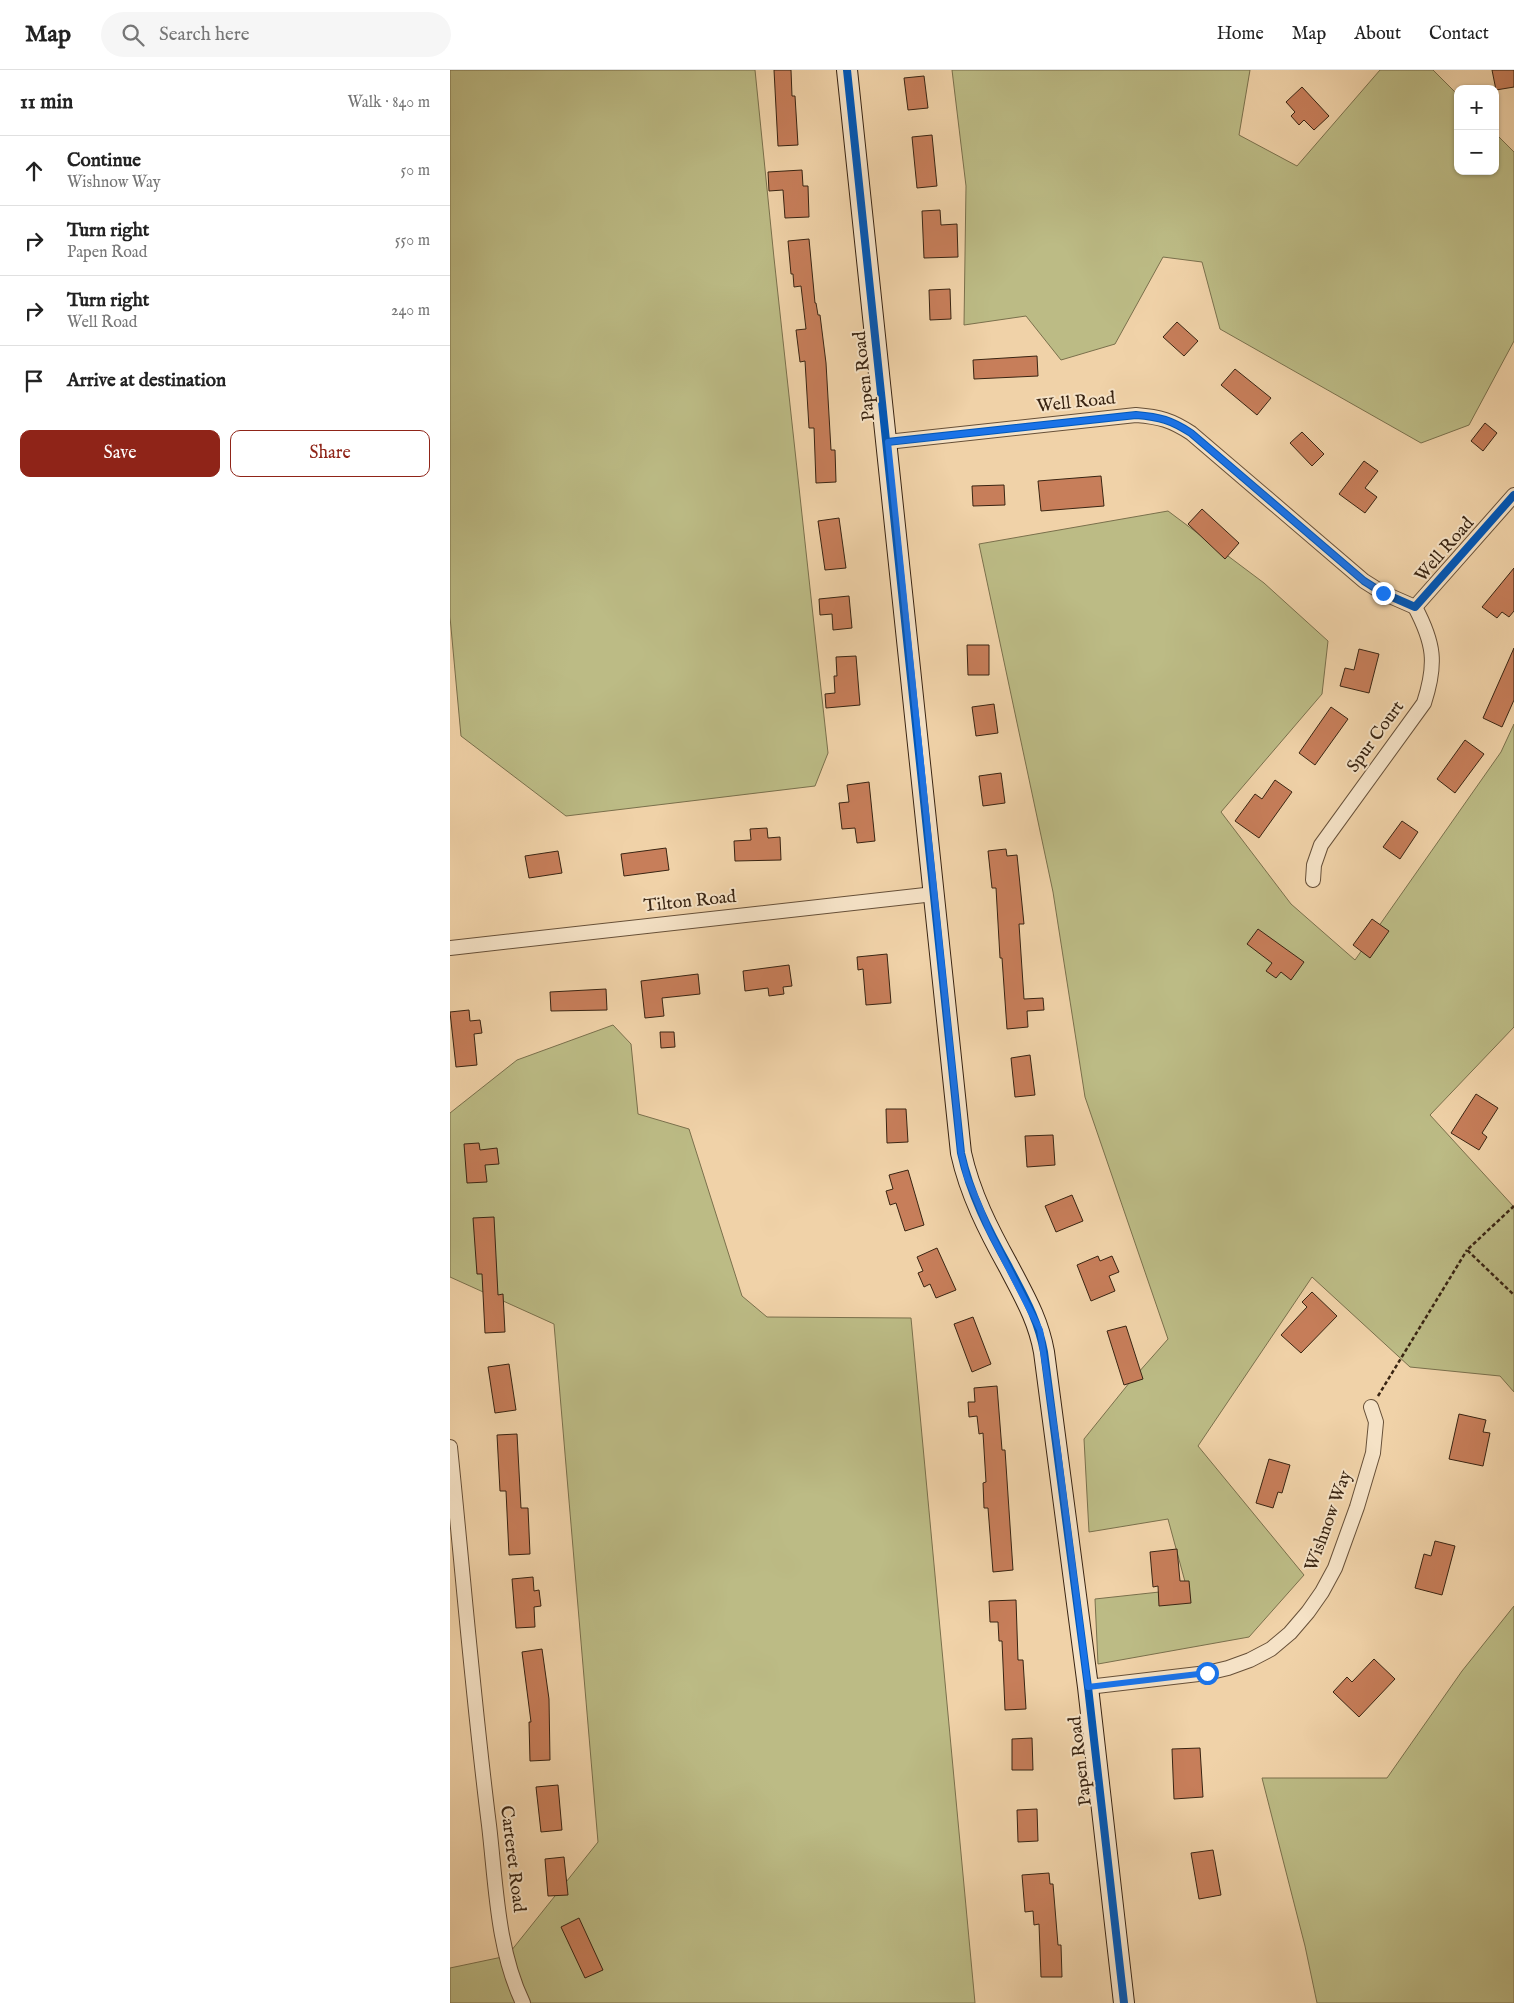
<!DOCTYPE html>
<meta charset="utf-8">
<style>
body{margin:0;font-family:"IM FELL English",serif;background:#f6f6f6;color:#222}
.controls{position:absolute;right:15px;top:15px;display:grid;overflow:hidden;border-radius:10px;box-shadow:0 1px 4px #0004}
.controls button{width:45px;height:45px;display:grid;place-items:center;padding:0;border:0;border-bottom:1px solid #e0e0e0;background:#fff;color:#222;font:25px sans-serif}
.stop{position:absolute;width:15px;height:15px;margin:-11px;border:4px solid #1a73e8;border-radius:50%;background:#fff}
.stop.end{background:#1a73e8;border-color:#fff;box-shadow:0 1px 5px #0008}
.list{margin:0;padding:0;list-style:none}
h2{display:flex;justify-content:space-between;align-items:center;height:65px;margin:0;padding:0 20px;font-size:21px}
h2 small{font-size:16px;font-weight:400;color:#767676}
.list li{display:grid;grid-template-columns:32px 1fr auto;gap:15px;align-items:center;box-sizing:border-box;height:70px;padding:0 20px;border-top:1px solid #e0e0e0}
.list b{display:block;font-size:19px;white-space:nowrap}
.list p{margin:0;font-size:16px;white-space:nowrap;color:#767676}
.list em{font-size:16px;font-style:normal;color:#767676}
.actions{display:flex;gap:10px;padding:15px 20px}
.actions a{flex:1;padding:11px 0;border:1px solid #8f2418;border-radius:10px;text-align:center;font-size:18px;color:#8f2418}
.actions .main{background:#8f2418;color:#fff}
.icon{flex:none;width:28px;height:28px;fill:none;stroke:currentColor;stroke-width:2;stroke-linecap:round;stroke-linejoin:round}
.map{position:relative;flex:none;width:1064px;height:1933px;overflow:hidden}
header{display:flex;align-items:center;gap:30px;box-sizing:border-box;height:70px;padding:0 25px;background:#fff;border-bottom:1px solid #e0e0e0}
header strong{font-size:24px}
nav{display:flex;gap:28px;margin-inline-start:auto;font-size:18px}
.search{width:350px;height:45px;background:#f6f6f6;display:flex;align-items:center;gap:12px;box-sizing:border-box;padding:0 18px;border-radius:28px;color:#767676;font-size:19px}
main{display:flex}
aside{flex:1;background:#fff}
.map>svg:first-child{display:block}
.green{fill:#bcbb85;stroke:#7a704c}
.building{fill:#c77e5a;stroke:#392412}
.lines{fill:none;stroke-linecap:round;stroke-linejoin:round}
.street-casing{stroke:#675038;stroke-width:16}
.secondary-casing{stroke:#392412;stroke-width:22}
.path{stroke:#392412;stroke-width:2.5;stroke-dasharray:4 2.5;stroke-linecap:butt}
.street{stroke:#f5e2c6;stroke-width:14}
.secondary{stroke:#f5e2c6;stroke-width:20}
.cycleway-casing{stroke:#f5e2c6;stroke-width:11}
.cycleway{stroke:#0057b8;stroke-width:8}
.route{stroke:#1a73e8;stroke-width:6}
.labels{text-anchor:middle;dominant-baseline:central;stroke-width:4;stroke-linejoin:round;paint-order:stroke}
.street-label{font-size:18px;fill:#392412;stroke:#f5e2c6}
</style>
<header>
<strong>Map</strong>
<div class="search"><svg class="icon" aria-label="search" viewBox="0 0 24 24"><circle cx="10" cy="10" r="6"/><path d="M15 15l6 6"/></svg>Search here</div>
<nav><a>Home</a><a>Map</a><a>About</a><a>Contact</a></nav>
</header>
<main>
<aside>
<h2>11 min<small>Walk · 840 m</small></h2>
<ul class="list">
<li><svg class="icon" aria-label="ahead" viewBox="0 0 24 24"><path d="M12 20V5M6 11l6-6 6 6"/></svg><div><b>Continue</b><p>Wishnow Way</p></div><em>50 m</em></li>
<li><svg class="icon" aria-label="right" viewBox="0 0 24 24"><path d="M7 20v-9h11M14 6l5 5-5 5"/></svg><div><b>Turn right</b><p>Papen Road</p></div><em>550 m</em></li>
<li><svg class="icon" aria-label="right" viewBox="0 0 24 24"><path d="M7 20v-9h11M14 6l5 5-5 5"/></svg><div><b>Turn right</b><p>Well Road</p></div><em>240 m</em></li>
<li><svg class="icon" aria-label="arrive" viewBox="0 0 24 24"><path d="M6 21V4h12l-3 4 3 4H6"/></svg><div><b>Arrive at destination</b></div></li>
</ul>
<div class="actions"><a class="main">Save</a><a>Share</a></div>
</aside>
<div class="map">
<svg width="1064" height="1933" viewBox="0 0 1064 1933">
<rect width="100%" height="100%" fill="#f0d2a8"/>
<filter id="stains"><feTurbulence type="fractalNoise" baseFrequency=".004" numOctaves="4"/><feColorMatrix values="0 0 0 0 .2 0 0 0 0 .09 0 0 0 0 .02 0 0 0 .5 -.17"/></filter>
<radialGradient id="worn" r=".72"><stop offset=".6" stop-color="#630" stop-opacity="0"/><stop offset="1" stop-color="#630" stop-opacity=".3"/></radialGradient>
<g class="green">
<path d="M0,0H305L324,188L378,683L365,716L116,746L11,666L0,547Z"/>
<path d="M502,0H800L789,65L847,96L930,0H983L1008,25V101H1045V63L1064,82V271L1019,355L971,373L770,259L752,192L713,187L665,274L611,290L576,246L514,255L516,116Z"/>
<path d="M718,441L814,513L878,571L872,624L771,742L841,834L905,890L1051,682L1064,654V957L980,1045L1064,1137V1322L1050,1306L960,1297L862,1207L748,1376L854,1505L799,1567L648,1594L645,1529L737,1519L718,1449L639,1462L634,1369L680,1312L718,1269L635,1027L603,822L529,474Z"/>
<path d="M163,955L181,974L188,1044L239,1059L292,1226L317,1247L461,1248L525,1933H0V1898L57,1886L148,1772L104,1254L0,1207V1043L67,990Z"/>
<path d="M1064,1536V1933H867L855,1876L812,1708H937L1012,1601Z"/>
</g>
<g class="building">
<path d="M324,0H341L342,26H345L348,75L328,76Z"/>
<path d="M1042,0H1064V17L1046,20Z"/>
<path d="M474,6L478,38L458,40L454,8Z"/>
<path d="M852,17L879,46L864,60L854,50L849,55L841,46L845,42L836,32Z"/>
<path d="M482,65L487,116L467,118L462,67Z"/>
<path d="M352,100L353,116H358L359,147L335,148L333,120L319,121L318,102Z"/>
<path d="M490,140L491,155L507,154L508,187L474,188L472,141Z"/>
<path d="M359,169L365,233H366L368,245H370L376,293L381,380H385L386,412L366,413L364,358H359L355,291L350,292L346,260L356,259L351,216L344,217L343,204H341L338,171Z"/>
<path d="M500,219L501,249L480,250L479,220Z"/>
<path d="M727,252L748,271L734,286L713,267Z"/>
<path d="M587,286L588,306L524,309L523,290Z"/>
<path d="M785,299L821,328L807,345L771,315Z"/>
<path d="M1035,353L1047,363L1033,381L1021,371Z"/>
<path d="M852,362L874,384L862,396L840,373Z"/>
<path d="M914,391L928,401L915,418L927,427L915,443L889,424Z"/>
<path d="M651,406L654,436L591,441L588,411Z"/>
<path d="M554,415L555,435L523,436L522,416Z"/>
<path d="M752,439L789,473L775,489L738,454Z"/>
<path d="M389,448L396,498L375,500L368,451Z"/>
<path d="M1064,498V541L1059,547L1052,542L1047,548L1032,537Z"/>
<path d="M399,526L402,558L383,560L382,544L370,545L369,529Z"/>
<path d="M517,575H539V605H518Z"/>
<path d="M1064,578V630L1052,657L1033,648Z"/>
<path d="M909,579L929,584L919,623L890,616L895,598L904,600Z"/>
<path d="M406,586L410,635L376,638L375,624L385,623L384,606H387L386,587Z"/>
<path d="M544,634L548,663L526,666L522,637Z"/>
<path d="M881,637L898,649L865,695L849,683Z"/>
<path d="M1015,670L1034,684L1005,723L987,709Z"/>
<path d="M551,703L555,733L533,736L529,706Z"/>
<path d="M825,710L842,722L809,768L785,751L805,724L812,729Z"/>
<path d="M419,712L425,771L407,773L405,758L392,759L389,733L399,732L397,715Z"/>
<path d="M952,751L968,762L950,789L933,777Z"/>
<path d="M317,758L318,768L330,767L331,790L285,791L284,771L301,770L300,759Z"/>
<path d="M216,778L219,800L174,806L171,784Z"/>
<path d="M556,779L557,786L567,785L574,854H569L574,929L593,928L594,940L577,941L578,957L557,959L552,888H550L546,818H542L538,781Z"/>
<path d="M108,781L112,803L79,808L75,786Z"/>
<path d="M922,849L939,861L920,888L903,875Z"/>
<path d="M808,859L854,892L841,910L831,902L826,908L816,901L822,893L797,874Z"/>
<path d="M437,884L441,933L416,935L413,899L408,900L407,887Z"/>
<path d="M339,895L342,916L333,917L334,924L319,926L318,918L295,921L293,901Z"/>
<path d="M248,904L250,924L212,928L214,946L195,948L191,911Z"/>
<path d="M156,919L157,940L101,941L100,922Z"/>
<path d="M19,940L20,951L30,950L32,963L24,964L27,995L6,997L0,942Z"/>
<path d="M210,962H224L225,977L211,978Z"/>
<path d="M580,985L585,1025L565,1027L561,988Z"/>
<path d="M1026,1024L1048,1038L1032,1063L1037,1067L1029,1080L1001,1063Z"/>
<path d="M436,1039H456L458,1072L437,1073Z"/>
<path d="M603,1065L605,1095L577,1097L575,1066Z"/>
<path d="M29,1073L30,1080L47,1078L49,1094L35,1095L37,1112L17,1113L14,1074Z"/>
<path d="M458,1100L474,1155L455,1161L446,1133L440,1135L436,1121L443,1119L439,1105Z"/>
<path d="M622,1125L633,1151L606,1162L595,1136Z"/>
<path d="M44,1147L48,1225L53,1224L55,1262L35,1263L32,1204H27L23,1148Z"/>
<path d="M487,1178L506,1220L486,1228L480,1214L474,1217L468,1203L473,1201L467,1187Z"/>
<path d="M648,1186L650,1191L662,1186L669,1202L659,1206L665,1221L641,1231L627,1195Z"/>
<path d="M862,1222L887,1246L851,1283L831,1265L857,1237L852,1232Z"/>
<path d="M523,1247L541,1294L522,1302L504,1254Z"/>
<path d="M676,1256L693,1309L674,1315L657,1261Z"/>
<path d="M59,1294L66,1340L45,1343L38,1297Z"/>
<path d="M547,1316L552,1380H555L563,1500L543,1502L538,1438H534L533,1413L536,1412L533,1363L529,1364L527,1346L519,1347L518,1332H525L524,1318Z"/>
<path d="M1009,1344L1036,1350L1033,1362L1040,1363L1033,1396L999,1389Z"/>
<path d="M67,1364L71,1438H78L80,1484L59,1485L56,1421H50L47,1365Z"/>
<path d="M819,1389L840,1395L832,1423L828,1422L823,1438L806,1433Z"/>
<path d="M985,1471L1005,1476L992,1525L965,1518L974,1484L981,1486Z"/>
<path d="M727,1479L730,1511H739L741,1533L709,1536L708,1516L703,1517L700,1482Z"/>
<path d="M83,1507L84,1521L89,1520L91,1536L84,1537L85,1557L66,1558L62,1509Z"/>
<path d="M566,1530L568,1590H573L576,1639L555,1640L552,1571H549L548,1552H540L539,1531Z"/>
<path d="M92,1579L99,1629L100,1690L80,1691L79,1652H81L72,1582Z"/>
<path d="M924,1589L945,1609L909,1647L883,1622L897,1607L902,1612Z"/>
<path d="M582,1668L583,1700H562V1669Z"/>
<path d="M750,1678L753,1727L724,1729L722,1679Z"/>
<path d="M108,1715L112,1760L91,1762L86,1717Z"/>
<path d="M587,1739L588,1771L568,1772L567,1740Z"/>
<path d="M763,1780L771,1825L749,1829L741,1783Z"/>
<path d="M114,1787L118,1825L98,1826L95,1789Z"/>
<path d="M599,1803L600,1814H603L608,1875H611L612,1907H591L589,1854L584,1855L583,1841L575,1842L572,1805Z"/>
<path d="M129,1848L153,1900L135,1908L111,1857Z"/>
</g>
<g class="lines">
<defs>
<g id="street">
<path d="M437,372L686,345C710,347 721,350 741,363L914,511L933,523L965,537L1064,425"/>
<path d="M863,810L864,795L871,775L974,633C987,593 984,573 965,537"/>
<path d="M0,878L484,824"/>
<path d="M0,1377C13,1503 23,1629 39,1755C46,1814 47,1879 73,1933"/>
<path d="M638,1617L757,1603L778,1598L800,1590L821,1579L840,1563L858,1542L872,1522L885,1498L907,1437L923,1383L926,1352L921,1337"/>
</g>
<path id="secondary" d="M397,0L511,1083C520,1124 539,1161 559,1197C574,1226 588,1249 594,1282L638,1617L674,1933"/>
</defs>
<use href="#street" class="street-casing"/>
<use href="#secondary" class="secondary-casing"/>
<g class="path">
<path d="M1064,1136L1017,1180L1064,1225"/>
<path d="M928,1326L1017,1180"/>
</g>
<use href="#street" class="street"/>
<use href="#secondary" class="secondary"/>
<defs>
<g id="cycleway">
<path d="M397,0L511,1083C520,1124 539,1161 559,1197C574,1226 588,1249 594,1282L638,1617L674,1933"/>
<path d="M437,372L686,345C710,347 721,350 741,363L914,511L933,523L965,537L1064,425"/>
</g>
</defs>
<use href="#cycleway" class="cycleway-casing"/>
<use href="#cycleway" class="cycleway"/>
</g>
<g class="lines">
<path class="route" d="M757,1603L638,1617L608,1382L590,1260L539,1160L517,1107L511,1083L438,372L686,345C710,347 721,350 741,363L914,511L933,523"/>
</g>
<g class="labels">
<g class="street-label">
<text transform="translate(415 306) rotate(-96)">Papen Road</text>
<text transform="translate(626 333) rotate(-6)">Well Road</text>
<text transform="translate(995 480) rotate(-49)">Well Road</text>
<text transform="translate(926 667) rotate(-54)">Spur Court</text>
<text transform="translate(240 832) rotate(-6)">Tilton Road</text>
<text transform="translate(879 1451) rotate(-70)">Wishnow Way</text>
<text transform="translate(631 1691) rotate(-97)">Papen Road</text>
<text transform="translate(62 1789) rotate(83)">Carteret Road</text>
</g>
</g>
<rect width="100%" height="100%" filter="url(#stains)"/>
<rect width="100%" height="100%" fill="url(#worn)"/>
</svg>
<div class="controls">
<button>+</button>
<button>−</button>
</div>
<div class="stop" style="left:757px;top:1603px"></div>
<div class="stop end" style="left:933px;top:523px"></div>
</div>
</main>
